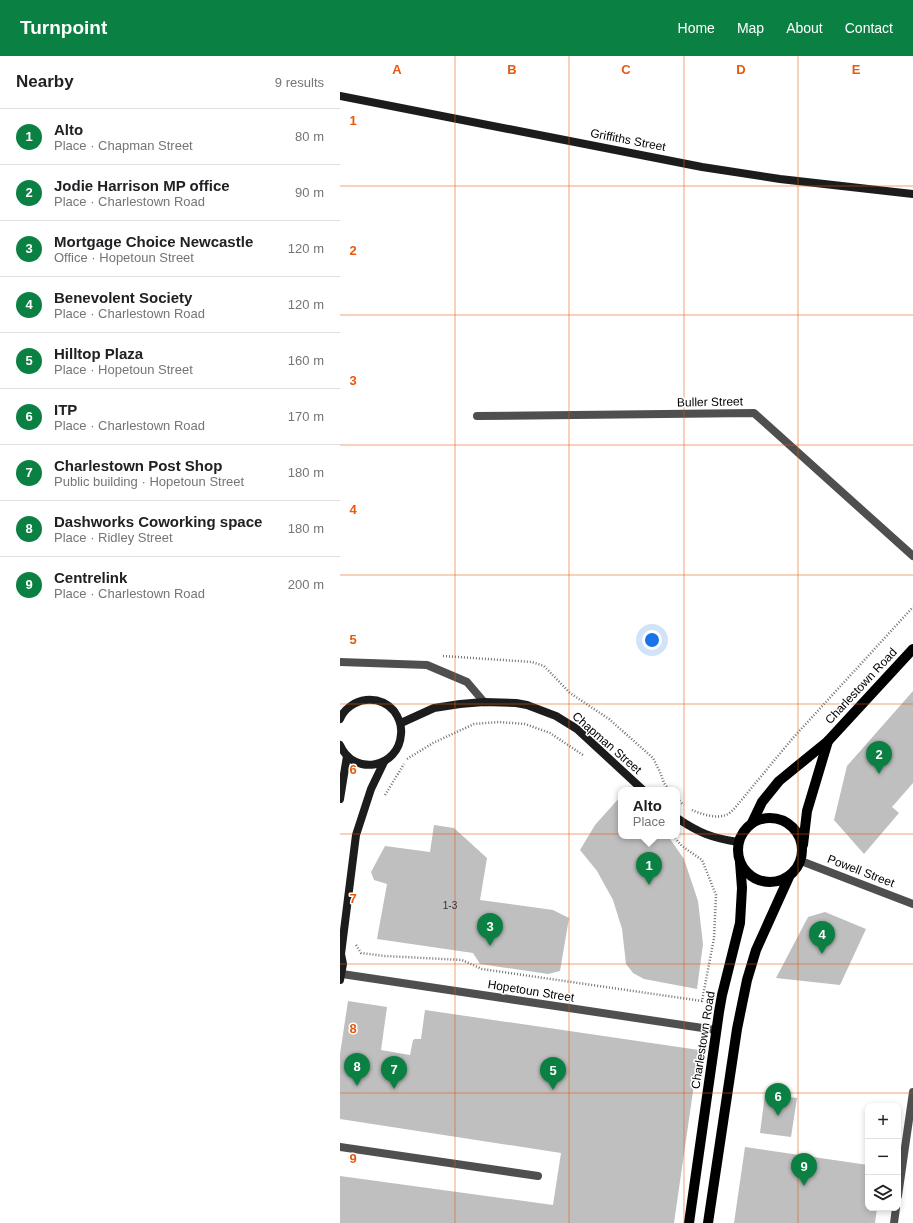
<!DOCTYPE html>
<meta charset="utf-8">
<style>
body{margin:0;font-family:Arial,sans-serif;background:#f6f6f6;color:#202124}
.controls{position:absolute;right:12px;bottom:12px;display:grid;overflow:hidden;border-radius:8px;box-shadow:0 2px 6px #0003}
.controls button{width:36px;height:36px;display:grid;place-items:center;padding:0;border:0;border-bottom:1px solid #e0e0e0;background:#fff;color:#202124;font:20px sans-serif}
.you{position:absolute;left:312px;top:584px;width:14px;height:14px;margin:-10px;border:3px solid #fff;border-radius:50%;background:#1a73e8;box-shadow:0 0 0 6px #1a73e833}
.badge{display:grid;place-items:center;width:26px;height:26px;border-radius:50%;background:#0b8043;color:#fff;font-size:13px;font-weight:700}
.pin{position:absolute;translate:-50% -33px;filter:drop-shadow(0 1px 2px #0008)}
.pin::after{content:'';position:absolute;top:21px;width:14px;height:12px;background:inherit;clip-path:polygon(0 0,100% 0,50% 100%)}
.popup{position:absolute;left:278px;top:731px;width:62px;height:52px;box-sizing:border-box;display:grid;place-content:center;border-radius:8px;background:#fff;filter:drop-shadow(0 1px 3px #0005);font-size:13px;white-space:nowrap;color:#757577}
.popup b{font-size:15px;color:#202124}
.popup::after{content:'';position:absolute;left:50%;top:100%;margin-left:-8px;border:8px solid transparent;border-top-color:#fff}
.list{margin:0;padding:0;list-style:none}
h2{display:flex;justify-content:space-between;align-items:center;height:52px;margin:0;padding:0 16px;font-size:17px}
h2 small{font-size:13px;font-weight:400;color:#757577}
.list li{display:grid;grid-template-columns:26px 1fr auto;gap:12px;align-items:center;box-sizing:border-box;height:56px;padding:0 16px;border-top:1px solid #e0e0e0}
.list b{display:block;font-size:15px;white-space:nowrap}
.list p{margin:0;font-size:13px;white-space:nowrap;color:#757577}
.list em{font-size:13px;font-style:normal;color:#757577}
.icon{flex:none;width:22px;height:22px;fill:none;stroke:currentColor;stroke-width:2;stroke-linecap:round;stroke-linejoin:round}
.map{position:relative;flex:none;width:573px;height:1167px;overflow:hidden}
header{display:flex;align-items:center;gap:24px;box-sizing:border-box;height:56px;padding:0 20px;background:#0b8043;color:#fff}
header strong{font-size:19px}
nav{display:flex;gap:22px;margin-inline-start:auto;font-size:14px}
main{display:flex}
aside{flex:1;background:#fff}
.map>svg:first-child{display:block}
.building{fill:#bfbfbf}
.lines{fill:none;stroke-linecap:round;stroke-linejoin:round}
.path{stroke:#717171;stroke-width:2.5;stroke-dasharray:1 2;stroke-linecap:butt}
.street{stroke:#4f4f4f;stroke-width:8}
.secondary{stroke:#1c1c1c;stroke-width:8}
.primary{stroke:#000;stroke-width:10}
.grid{fill:none;stroke:#e8590c;stroke-width:1;stroke-opacity:0.55}
.labels{text-anchor:middle;dominant-baseline:central;stroke-width:3;stroke-linejoin:round;paint-order:stroke}
.number-label{font-size:10px;fill:#303030}
.street-label{font-size:12px;fill:#000;stroke:#fff}
.grid-label{font-size:13px;text-anchor:middle;font-weight:bold;fill:#e8590c;stroke:#fff;stroke-width:3;stroke-linejoin:round;paint-order:stroke}
</style>
<header>
<strong>Turnpoint</strong>
<nav><a>Home</a><a>Map</a><a>About</a><a>Contact</a></nav>
</header>
<main>
<aside>
<h2>Nearby<small>9 results</small></h2>
<ul class="list">
<li><span class="badge">1</span><div><b>Alto</b><p>Place · Chapman Street</p></div><em>80 m</em></li>
<li><span class="badge">2</span><div><b>Jodie Harrison MP office</b><p>Place · Charlestown Road</p></div><em>90 m</em></li>
<li><span class="badge">3</span><div><b>Mortgage Choice Newcastle</b><p>Office · Hopetoun Street</p></div><em>120 m</em></li>
<li><span class="badge">4</span><div><b>Benevolent Society</b><p>Place · Charlestown Road</p></div><em>120 m</em></li>
<li><span class="badge">5</span><div><b>Hilltop Plaza</b><p>Place · Hopetoun Street</p></div><em>160 m</em></li>
<li><span class="badge">6</span><div><b>ITP</b><p>Place · Charlestown Road</p></div><em>170 m</em></li>
<li><span class="badge">7</span><div><b>Charlestown Post Shop</b><p>Public building · Hopetoun Street</p></div><em>180 m</em></li>
<li><span class="badge">8</span><div><b>Dashworks Coworking space</b><p>Place · Ridley Street</p></div><em>180 m</em></li>
<li><span class="badge">9</span><div><b>Centrelink</b><p>Place · Charlestown Road</p></div><em>200 m</em></li>
</ul>
</aside>
<div class="map">
<svg width="573" height="1167" viewBox="0 0 573 1167">
<rect width="100%" height="100%" fill="#fff"/>
<g class="building">
<path d="M573,635V727L552,751L559,757L524,798L494,764L507,710Z"/>
<path d="M280,741L281,780H328L344,803L358,845L363,888L357,933L304,923L293,917L286,908L282,873L273,844L257,815L240,794L255,769Z"/>
<path d="M94,769L114,772L147,802L140,844L213,854L229,862L220,915L208,918L140,908L133,897L37,883L47,828L34,824L31,816L45,790L90,796Z"/>
<path d="M485,856L526,873L500,929L436,922L468,861Z"/>
<path d="M8,945L47,951L41,994L70,999L73,984L75,983H81L85,954L359,994L334,1167H0V1120L213,1149L221,1097L0,1063V998Z"/>
<path d="M425,1038L457,1042L451,1081L420,1077Z"/>
<path d="M405,1091L528,1109V1152H537L535,1167H394Z"/>
</g>
<g class="lines">
<g class="path">
<path d="M103,600L192,606L204,610L230,637L269,663L313,702L320,716L324,727L329,734"/>
<path d="M67,703L93,687L134,668L159,666L185,668L210,677L243,699"/>
<path d="M45,739L64,708"/>
<path d="M337,743L344,749"/>
<path d="M352,754C361,758 376,763 386,759C389,758 392,755 394,753L452,683L573,551"/>
<path d="M16,889L21,897L45,900L122,904L142,913L362,945L374,882L376,839L362,804L342,790L333,780"/>
</g>
<g class="street">
<path d="M137,360L414,357L573,500"/>
<path d="M0,606L87,609L127,626L144,646"/>
<path d="M461,805L573,848"/>
<path d="M2,918L376,974"/>
<path d="M0,1091L198,1120"/>
<path d="M558,1140L573,1036"/>
<path d="M554,1167L556,1152"/>
</g>
<g class="secondary">
<path d="M0,40L362,111L440,123L573,138"/>
<path d="M0,663C4,653 15,645 26,644C37,643 47,647 54,655C59,662 62,670 61,678C59,712 14,721 0,689"/>
<path d="M61,667L94,652L120,648L144,646L176,647L187,649L216,660L237,673L303,734"/>
<path d="M0,743L7,700"/>
<path d="M337,762C359,777 372,782 398,786"/>
<path d="M0,924L3,908L1,898L16,779L31,733L44,706"/>
</g>
<g class="primary">
<circle cx="430" cy="794" r="32"/>
<path d="M412,767L422,746L439,725L488,685L573,593"/>
<path d="M463,789L467,755L488,685"/>
<path d="M349,1167L379,956L382,939L400,867L402,832L400,806"/>
<path d="M368,1167L397,973L407,924L416,894L449,821"/>
</g>
</g>
<path class="grid" d="M115,0V1167M229,0V1167M344,0V1167M458,0V1167M0,130H573M0,259H573M0,389H573M0,519H573M0,648H573M0,778H573M0,908H573M0,1037H573"/>
<g class="labels">
<g class="number-label">
<text x="110" y="849">1-3</text>
</g>
<g class="street-label">
<text transform="translate(288 84) rotate(11)">Griffiths Street</text>
<text transform="translate(370 346) rotate(-1)">Buller Street</text>
<text transform="translate(521 630) rotate(-47)">Charlestown Road</text>
<text transform="translate(267 687) rotate(41)">Chapman Street</text>
<text transform="translate(521 815) rotate(21)">Powell Street</text>
<text transform="translate(191 935) rotate(9)">Hopetoun Street</text>
<text transform="translate(363 984) rotate(-81)">Charlestown Road</text>
</g>
</g>
<g class="grid-label">
<text x="57" y="18">A</text>
<text x="172" y="18">B</text>
<text x="286" y="18">C</text>
<text x="401" y="18">D</text>
<text x="516" y="18">E</text>
<text x="13" y="69">1</text>
<text x="13" y="199">2</text>
<text x="13" y="329">3</text>
<text x="13" y="458">4</text>
<text x="13" y="588">5</text>
<text x="13" y="718">6</text>
<text x="13" y="847">7</text>
<text x="13" y="977">8</text>
<text x="13" y="1107">9</text>
</g>
</svg>
<div class="controls">
<button>+</button>
<button>−</button>
<button><svg class="icon" aria-label="layers" viewBox="0 0 24 24"><path d="M12 4l9 5-9 5-9-5zM3 14l9 5 9-5"/></svg></button>
</div>
<div class="you"></div>
<div class="pin badge" style="left:309px;top:829px">1</div>
<div class="popup"><b>Alto</b>Place</div>
<div class="pin badge" style="left:539px;top:718px">2</div>
<div class="pin badge" style="left:150px;top:890px">3</div>
<div class="pin badge" style="left:482px;top:898px">4</div>
<div class="pin badge" style="left:213px;top:1034px">5</div>
<div class="pin badge" style="left:438px;top:1060px">6</div>
<div class="pin badge" style="left:54px;top:1033px">7</div>
<div class="pin badge" style="left:17px;top:1030px">8</div>
<div class="pin badge" style="left:464px;top:1130px">9</div>
</div>
</main>
